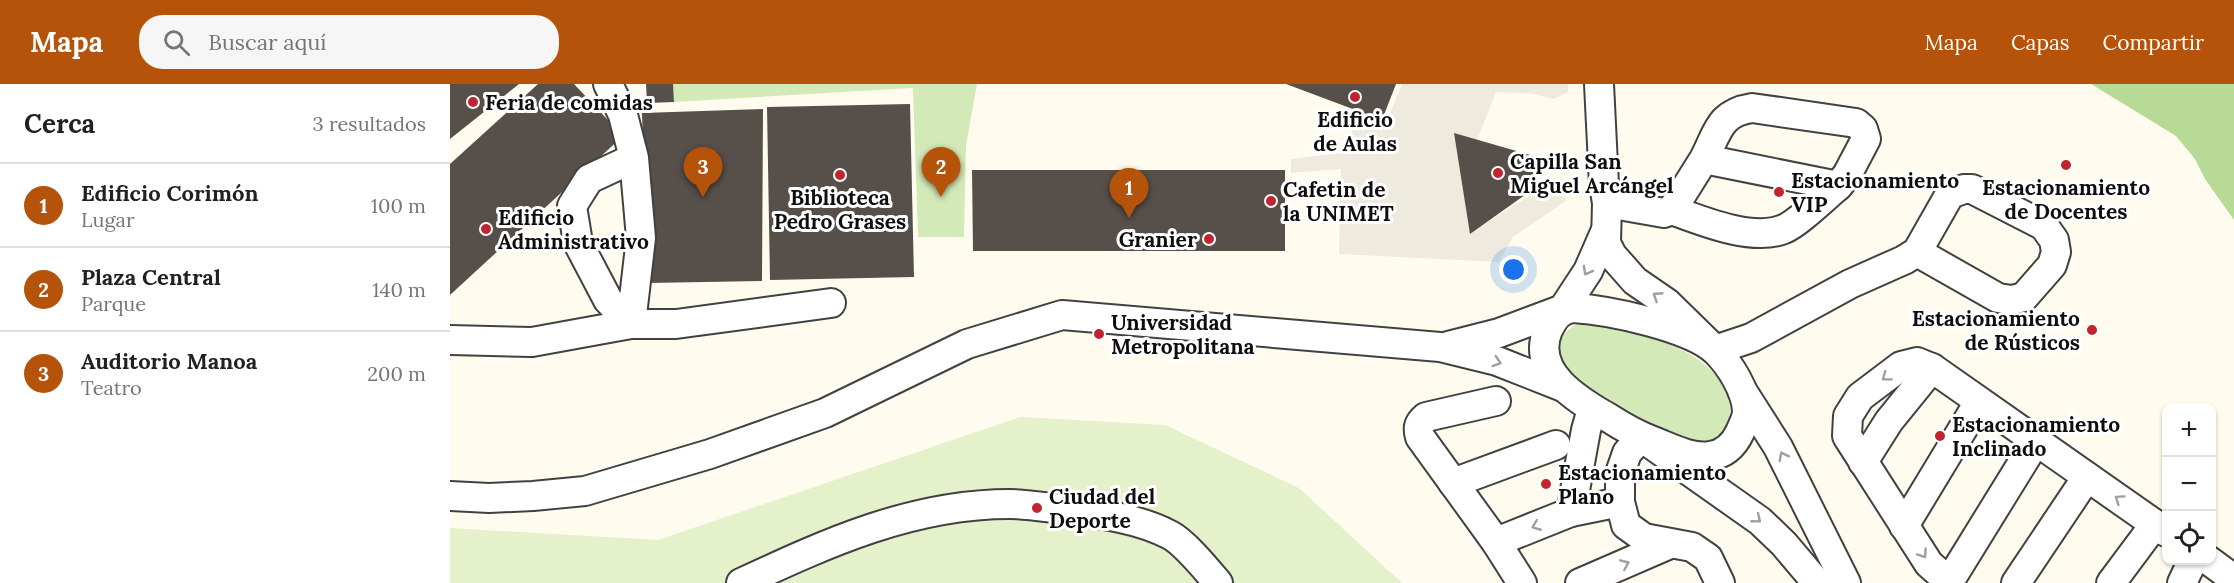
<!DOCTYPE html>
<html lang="es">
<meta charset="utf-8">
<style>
body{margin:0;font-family:Lora,serif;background:#f6f6f6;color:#202124}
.controls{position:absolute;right:18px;bottom:18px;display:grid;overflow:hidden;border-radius:12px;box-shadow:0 2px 4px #0004}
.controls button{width:54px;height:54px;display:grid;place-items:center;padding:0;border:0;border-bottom:2px solid #e0e0e0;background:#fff;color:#202124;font:30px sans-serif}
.you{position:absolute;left:1064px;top:186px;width:21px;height:21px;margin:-15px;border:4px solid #fff;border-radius:50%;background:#1a73e8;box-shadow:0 0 0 9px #1a73e833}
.badge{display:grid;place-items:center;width:39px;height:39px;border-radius:50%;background:#b45309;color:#fff;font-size:20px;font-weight:700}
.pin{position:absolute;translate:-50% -50px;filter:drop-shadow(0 2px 3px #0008)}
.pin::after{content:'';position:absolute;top:32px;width:21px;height:18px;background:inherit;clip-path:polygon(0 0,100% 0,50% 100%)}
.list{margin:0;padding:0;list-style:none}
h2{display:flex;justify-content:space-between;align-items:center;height:78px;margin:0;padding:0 24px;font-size:26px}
h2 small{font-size:20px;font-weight:400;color:#757577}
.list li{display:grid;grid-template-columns:39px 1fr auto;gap:18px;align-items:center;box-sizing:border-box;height:84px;padding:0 24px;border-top:2px solid #e0e0e0}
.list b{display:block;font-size:22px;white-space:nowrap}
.list p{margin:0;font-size:20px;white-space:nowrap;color:#757577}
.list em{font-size:20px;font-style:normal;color:#757577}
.icon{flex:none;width:33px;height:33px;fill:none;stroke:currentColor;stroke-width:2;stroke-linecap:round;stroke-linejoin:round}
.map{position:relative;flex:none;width:1784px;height:499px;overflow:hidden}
header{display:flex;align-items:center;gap:36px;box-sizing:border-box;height:84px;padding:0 30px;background:#b45309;color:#fff}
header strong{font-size:28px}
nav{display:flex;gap:33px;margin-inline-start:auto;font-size:21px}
.search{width:420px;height:54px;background:#f6f6f6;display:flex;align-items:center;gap:15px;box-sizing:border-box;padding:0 21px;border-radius:24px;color:#757577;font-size:22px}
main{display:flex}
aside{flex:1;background:#fff}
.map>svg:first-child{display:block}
.green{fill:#d3eab8}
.forest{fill:#b7db97}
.pitch{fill:#e4f1ca}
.plaza{fill:#efeade}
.building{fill:#574f4a}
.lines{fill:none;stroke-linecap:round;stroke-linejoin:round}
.minor-casing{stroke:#414141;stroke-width:32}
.minor{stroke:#fff;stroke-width:28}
.oneway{stroke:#9f9f9f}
.poi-dot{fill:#c0242e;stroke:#fff;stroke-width:2}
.labels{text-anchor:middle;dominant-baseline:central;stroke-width:6;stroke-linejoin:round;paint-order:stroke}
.poi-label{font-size:21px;font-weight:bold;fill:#0e0e0e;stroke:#fff;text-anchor:start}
</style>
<header>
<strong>Mapa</strong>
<div class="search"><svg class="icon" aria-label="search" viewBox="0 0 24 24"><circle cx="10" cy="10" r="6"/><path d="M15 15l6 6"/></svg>Buscar aquí</div>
<nav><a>Mapa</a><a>Capas</a><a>Compartir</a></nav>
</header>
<main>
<aside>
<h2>Cerca<small>3 resultados</small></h2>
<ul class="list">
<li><span class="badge">1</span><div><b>Edificio Corimón</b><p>Lugar</p></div><em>100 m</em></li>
<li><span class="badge">2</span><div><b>Plaza Central</b><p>Parque</p></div><em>140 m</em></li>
<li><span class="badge">3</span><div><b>Auditorio Manoa</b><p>Teatro</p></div><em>200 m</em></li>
</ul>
</aside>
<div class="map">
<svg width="1784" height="499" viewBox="0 0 1784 499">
<rect width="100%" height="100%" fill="#fffcef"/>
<g class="green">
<path d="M223,0H527L516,61L514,153H468L463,4L224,18Z"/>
<path d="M1135,236C1181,247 1263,262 1278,314C1284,334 1277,345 1262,357H1244L1218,350L1128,297C1100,274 1101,251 1135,236Z"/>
</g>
<path class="forest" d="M1641,0H1784V136L1755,95L1745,75L1726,52Z"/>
<path class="pitch" d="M570,333L715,341L849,404L952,499H0V444L208,456Z"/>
<path class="plaza" d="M952,0H1118V8L1104,15L1079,9L1046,8L1027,56L1004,50L1020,149L1097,101L1117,116L1063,153L1049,178L889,170L891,85L841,89V75L898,68L906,28L936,39Z"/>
<g class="building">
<path d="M0,0H69L0,55Z"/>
<path d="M88,0H124L173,52L0,211V80Z"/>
<path d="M196,0H223L224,18L197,19Z"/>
<path d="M836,0H946L932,36Z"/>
<path d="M460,20L464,193L320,196L317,23Z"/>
<path d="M313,25L312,197L197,199L192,29Z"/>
<path d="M1004,49L1087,73L1085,104L1020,150Z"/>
<path d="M522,86H835V167H523Z"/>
</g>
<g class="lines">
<defs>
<g id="minor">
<path d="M158,0L173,31L184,74L191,154L181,240L158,216L128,159L122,122L139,95L184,74"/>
<path d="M1149,0L1154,101L1157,119L1156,159L1162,171L1185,197L1217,219L1265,266L1301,254L1400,200L1454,176L1467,168L1500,110L1514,105H1522L1594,142L1604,156L1606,168L1602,181L1574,213L1562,216L1548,214L1467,168"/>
<path d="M1157,119L1214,129L1222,126L1254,75L1388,102L1397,91L1416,55L1413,45L1406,39L1302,24C1269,29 1268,48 1254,75"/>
<path d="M1222,126C1252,137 1303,158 1334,145C1347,140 1376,112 1388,102"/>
<path d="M1123,224C1159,226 1240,243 1266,267C1280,281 1296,306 1297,327C1297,334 1293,341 1290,348C1284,361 1275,370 1260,372C1241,375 1221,364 1203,357C1187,351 1173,343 1159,334C1129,317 1080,288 1098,246C1104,234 1109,226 1123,224Z"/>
<path d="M0,256L82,258L181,240H226L381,219"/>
<path d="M998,262L1049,249L1113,225L1138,187L1156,146"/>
<path d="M1293,308L1328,363L1396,499"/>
<path d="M1046,317L976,333C969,339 967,343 970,353L1046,458"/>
<path d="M1413,378L1439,337L1482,284"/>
<path d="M1003,399L1106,361"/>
<path d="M0,412L39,414L83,412L135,407L260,370L375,329L517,260L612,231L990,263L1047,277L1113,303"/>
<path d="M1121,428L1170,418"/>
<path d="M1454,442L1529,318"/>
<path d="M1758,476L1784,495"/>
<path d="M1499,498L1586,357"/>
<path d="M291,499C377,459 462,420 560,420C579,420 599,424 619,426C652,430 690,435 720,451C734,458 757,486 768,499"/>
<path d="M1072,499L1046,458L1121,428L1136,346L1142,325"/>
<path d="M1130,499L1220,460"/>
<path d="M1270,499L1258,474L1242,463L1194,454L1176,441L1170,418V389L1177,369L1191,353L1310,437L1334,460L1367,499"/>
<path d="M1501,499L1479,480L1397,352L1398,332L1410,313L1451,282L1467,278L1482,284L1716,448"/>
<path d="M1566,499L1637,393"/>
<path d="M1661,499L1705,440"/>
<path d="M1732,499L1743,476"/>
</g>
</defs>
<use href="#minor" class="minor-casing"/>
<use href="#minor" class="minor"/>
</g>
<defs><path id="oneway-chevron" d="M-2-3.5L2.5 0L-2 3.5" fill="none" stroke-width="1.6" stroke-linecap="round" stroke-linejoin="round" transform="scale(1.5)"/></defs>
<g class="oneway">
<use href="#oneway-chevron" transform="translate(1137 187) rotate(119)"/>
<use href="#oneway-chevron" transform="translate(1207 212) rotate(-147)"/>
<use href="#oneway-chevron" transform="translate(1047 278) rotate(18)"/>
<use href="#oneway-chevron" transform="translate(1436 293) rotate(143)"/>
<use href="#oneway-chevron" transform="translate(1333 372) rotate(-117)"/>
<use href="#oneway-chevron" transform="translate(1669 415) rotate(-145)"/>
<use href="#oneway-chevron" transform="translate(1307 435) rotate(39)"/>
<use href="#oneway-chevron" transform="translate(1086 442) rotate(158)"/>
<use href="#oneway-chevron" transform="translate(1473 470) rotate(56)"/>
<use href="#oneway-chevron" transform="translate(1175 480) rotate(-23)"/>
</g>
<g class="poi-dot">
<circle cx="905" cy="13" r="6"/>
<circle cx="23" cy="18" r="6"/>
<circle cx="1616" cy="81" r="6"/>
<circle cx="1048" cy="89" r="6"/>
<circle cx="390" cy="91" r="6"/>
<circle cx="1329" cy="108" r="6"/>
<circle cx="821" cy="117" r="6"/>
<circle cx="36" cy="145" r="6"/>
<circle cx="759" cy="155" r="6"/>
<circle cx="1642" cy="246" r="6"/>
<circle cx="649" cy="250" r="6"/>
<circle cx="1490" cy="352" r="6"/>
<circle cx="1096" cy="400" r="6"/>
<circle cx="587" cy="424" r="6"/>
</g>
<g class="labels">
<g class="poi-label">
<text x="35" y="18">Feria de comidas</text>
<text x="905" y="35" text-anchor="middle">Edificio<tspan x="905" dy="24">de Aulas</tspan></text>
<text x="1060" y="77">Capilla San<tspan x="1060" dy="24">Miguel Arcángel</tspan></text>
<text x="1341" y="96">Estacionamiento<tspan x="1341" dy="24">VIP</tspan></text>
<text x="1616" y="103" text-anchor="middle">Estacionamiento<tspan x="1616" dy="24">de Docentes</tspan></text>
<text x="833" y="105">Cafetin de<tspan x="833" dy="24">la UNIMET</tspan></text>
<text x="390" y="113" text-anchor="middle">Biblioteca<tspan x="390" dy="24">Pedro Grases</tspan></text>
<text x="48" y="133">Edificio<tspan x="48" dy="24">Administrativo</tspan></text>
<text x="747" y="155" text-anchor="end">Granier</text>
<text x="1630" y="234" text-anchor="end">Estacionamiento<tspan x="1630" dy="24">de Rústicos</tspan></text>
<text x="661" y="238">Universidad<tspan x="661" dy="24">Metropolitana</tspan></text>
<text x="1502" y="340">Estacionamiento<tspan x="1502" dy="24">Inclinado</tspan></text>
<text x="1108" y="388">Estacionamiento<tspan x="1108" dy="24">Plano</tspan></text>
<text x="599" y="412">Ciudad del<tspan x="599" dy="24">Deporte</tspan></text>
</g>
</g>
</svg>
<div class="controls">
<button>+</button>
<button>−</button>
<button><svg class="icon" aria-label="locate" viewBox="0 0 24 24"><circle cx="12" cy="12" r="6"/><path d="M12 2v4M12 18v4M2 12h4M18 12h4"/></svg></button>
</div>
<div class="you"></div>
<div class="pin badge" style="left:679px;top:134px">1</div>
<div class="pin badge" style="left:491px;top:113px">2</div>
<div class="pin badge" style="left:253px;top:113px">3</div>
</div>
</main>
